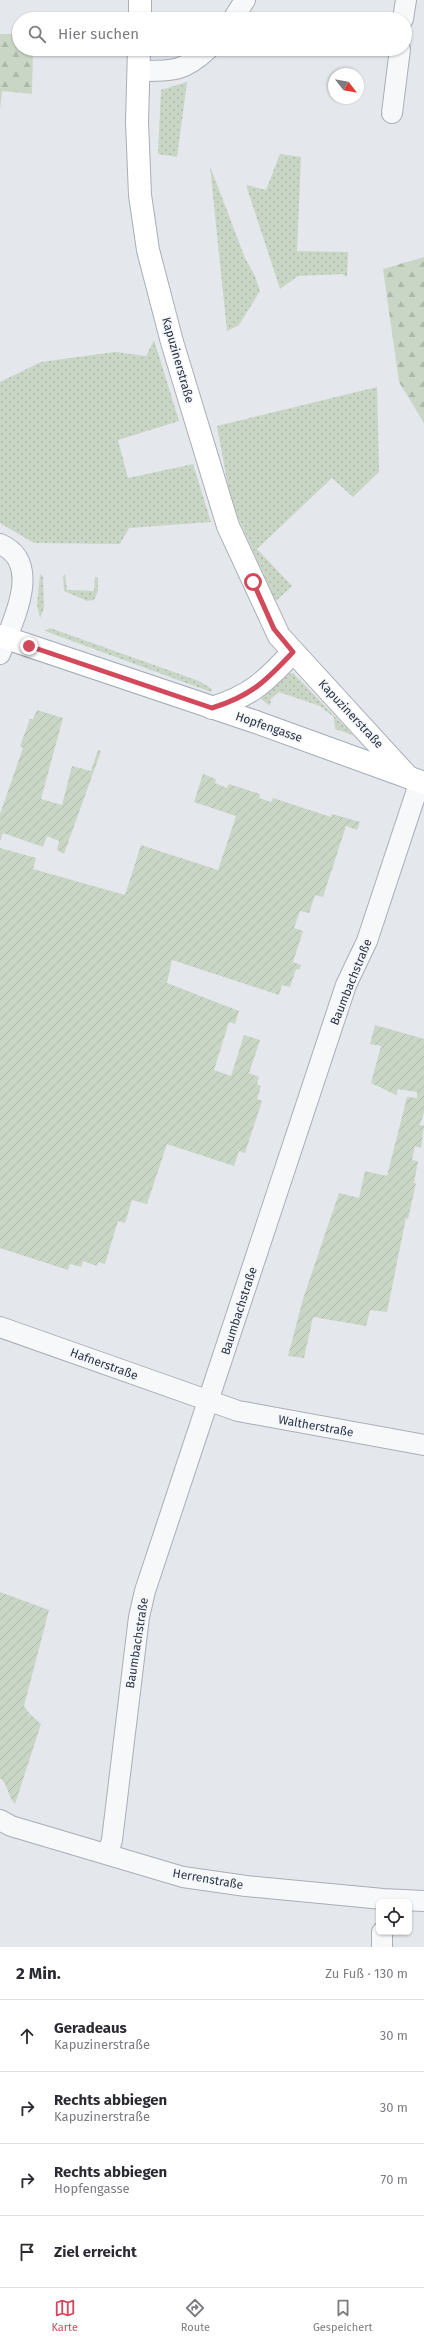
<!DOCTYPE html>
<html lang="de">
<meta charset="utf-8">
<style>
body{margin:0;font-family:"Fira Sans",sans-serif;background:#f7f7f7;color:#2b2b33}
.controls{position:absolute;right:12px;bottom:12px;display:grid;overflow:hidden;border-radius:6px;box-shadow:0 1px 3px #0004}
.controls button{width:36px;height:36px;display:grid;place-items:center;padding:0;border:0;border-bottom:1px solid #e1e1e2;background:#fff;color:#2b2b33;font:20px sans-serif}
.compass{position:absolute;left:328px;top:68px;width:36px;height:36px;border-radius:50%;background:#fff;box-shadow:0 1px 3px #0004;rotate:121deg}
.stop{position:absolute;width:12px;height:12px;margin:-9px;border:3px solid #d1495b;border-radius:50%;background:#fff}
.stop.end{background:#d1495b;border-color:#fff;box-shadow:0 1px 4px #0008}
.list{margin:0;padding:0;list-style:none}
h2{display:flex;justify-content:space-between;align-items:center;height:52px;margin:0;padding:0 16px;font-size:17px}
h2 small{font-size:13px;font-weight:400;color:#7c7c81}
.list li{display:grid;grid-template-columns:26px 1fr auto;gap:12px;align-items:center;box-sizing:border-box;height:72px;padding:0 16px;border-top:1px solid #e1e1e2}
.list b{display:block;font-size:15px;white-space:nowrap}
.list p{margin:0;font-size:13px;white-space:nowrap;color:#7c7c81}
.list em{font-size:13px;font-style:normal;color:#7c7c81}
.icon{flex:none;width:22px;height:22px;fill:none;stroke:currentColor;stroke-width:2;stroke-linecap:round;stroke-linejoin:round}
.map{position:relative;flex:none;width:424px;height:1947px;overflow:hidden}
.search{position:absolute;background:#fff;box-shadow:0 1px 3px #0004;left:12px;right:12px;top:12px;height:44px;display:flex;align-items:center;gap:10px;box-sizing:border-box;padding:0 14px;border-radius:22px;color:#7c7c81;font-size:15px}
.sheet{height:340px;background:#fff}
nav{display:flex;justify-content:space-around;align-items:center;box-sizing:border-box;height:56px;border-top:1px solid #e1e1e2;background:#fff;font-size:11px;color:#7c7c81}
nav a{display:grid;justify-items:center;gap:2px}
nav .on{color:#d1495b}
.map>svg:first-child{display:block}
.grass{fill:url(#grass-dots)}
.forest{fill:url(#forest-firs)}
.garden{fill:url(#garden-furrows)}
.lines{fill:none;stroke-linecap:round;stroke-linejoin:round}
.street-casing{stroke:#a9aeb7;stroke-width:22}
.secondary-casing{stroke:#a9aeb7;stroke-width:24}
.primary-casing{stroke:#a3abb8;stroke-width:24}
.street{stroke:#f7f8fa;stroke-width:20}
.secondary{stroke:#fff;stroke-width:22}
.primary{stroke:#fff;stroke-width:22}
.route{stroke:#d1495b;stroke-width:5}
.labels{text-anchor:middle;dominant-baseline:central;stroke-width:3;stroke-linejoin:round;paint-order:stroke}
.street-label{font-size:12px;fill:#2b3445;stroke:#f4f6f9}
</style>
<div class="map">
<svg width="424" height="1947" viewBox="0 0 424 1947">
<defs>
<pattern id="grass-dots" width="8" height="8" patternUnits="userSpaceOnUse"><rect width="8" height="8" fill="#c9d6c5"/><path d="M2 2h.1M6 6h.1" fill="none" stroke="#adb8ab" stroke-width="1.8" stroke-linecap="round"/></pattern>
<pattern id="forest-firs" width="22" height="20" patternUnits="userSpaceOnUse"><rect width="22" height="20" fill="#c9d6c5"/><path d="M5 1l3.5 6h-7zM16 11l3.5 6h-7z" fill="#adb8ab"/></pattern>
<pattern id="garden-furrows" width="10" height="10" patternUnits="userSpaceOnUse"><rect width="10" height="10" fill="#c9d6c5"/><path d="M-1 1l2-2M0 10L10 0M9 11l2-2" fill="none" stroke="#adb8ab"/></pattern>
</defs>
<rect width="100%" height="100%" fill="#e4e7ec"/>
<g class="grass">
<path d="M187,82L177,157L158,154L161,90Z"/>
<path d="M280,154L301,157L297,251L348,252L347,277L342,274L298,276L280,289L246,185L266,190Z"/>
<path d="M210,166L245,258L255,276L260,291L239,325L227,331Z"/>
<path d="M154,340L179,421L118,440L128,478L193,464L211,522L129,528L120,544L34,543L0,523V382L41,362L115,352L146,356Z"/>
<path d="M377,387L379,472L353,497L332,478L257,549L292,586L276,601L231,502L217,426Z"/>
<path d="M40,574L43,577L44,608L40,618L37,605Z"/>
<path d="M65,574L67,590L94,591L95,577L98,578V591L94,600L87,601L64,591L63,576Z"/>
<path d="M50,628L199,681L212,689L211,692L45,631Z"/>
<path d="M293,673L353,735L335,729L334,717L320,706L279,692L271,699L270,706L261,699L289,674Z"/>
</g>
<g class="forest">
<path d="M0,34H19V49H33L32,94L2,91L0,110Z"/>
<path d="M424,257V423L399,382L383,269Z"/>
</g>
<g class="garden">
<path d="M37,710L63,718L41,799L62,805L72,766L91,771L98,750L101,751L64,854L57,850L59,841L47,836L43,847L3,833L0,841V814L23,748L20,746L30,719H33Z"/>
<path d="M203,774L216,779L215,783L227,788L229,784L260,794L259,798L271,802L273,798L331,817L332,814L360,822L357,830L346,826L323,897L315,895L309,913L300,911L294,928L303,931L293,962L301,965L299,970L296,969L290,987L282,985L279,995L172,960L167,983L239,1011L235,1024L229,1022L214,1070L231,1076L244,1035L260,1040L249,1073L259,1077L257,1084L261,1086L257,1099L262,1101L245,1153L239,1151L234,1166L167,1144L147,1204L132,1200L125,1223L118,1221L105,1264L98,1262L97,1266L83,1261L81,1267L70,1264L68,1270L0,1248V848L36,858L33,869L125,895L141,845L218,870L236,816L194,802Z"/>
<path d="M375,1025L424,1039V1112L420,1125L424,1126L421,1148L415,1146L412,1160L418,1161L414,1183H416L408,1219L406,1218L387,1312L370,1310L366,1326L313,1317L304,1358L288,1356L303,1299L339,1193L359,1198L365,1171L387,1176L407,1097L417,1098V1092L398,1089L396,1095L371,1083L381,1046L370,1044Z"/>
<path d="M0,1592L49,1610L24,1706L30,1714L41,1724L15,1804C7,1796 9,1785 0,1778Z"/>
</g>
<g class="lines">
<defs>
<g id="street">
<path d="M233,19L245,0"/>
<path d="M403,19L406,0"/>
<path d="M138,71C170,71 183,73 208,49"/>
<path d="M392,113L400,49"/>
<path d="M0,544C44,563 12,623 0,654"/>
<path d="M0,1327L238,1411L424,1445"/>
<path d="M0,1820L11,1826L183,1877L246,1886L383,1899L424,1901"/>
<path d="M108,1853L112,1840L139,1617L145,1591L346,985L367,941L420,781"/>
<path d="M382,1947V1932"/>
</g>
<g id="secondary">
<path d="M140,19V0"/>
<path d="M139,49L137,122L140,195L148,250L172,342L228,526L279,636L408,777"/>
<path d="M212,708C251,696 266,681 293,652"/>
</g>
<path id="primary" d="M0,636L256,722L424,783"/>
</defs>
<use href="#street" class="street-casing"/>
<use href="#secondary" class="secondary-casing"/>
<use href="#primary" class="primary-casing"/>
<use href="#street" class="street"/>
<use href="#secondary" class="secondary"/>
<use href="#primary" class="primary"/>
</g>
<g class="lines">
<path class="route" d="M29,646L212,708C251,696 266,681 293,652L274,629L253,582"/>
</g>
<g class="labels">
<g class="street-label">
<text transform="translate(178 360) rotate(74)">Kapuzinerstraße</text>
<text transform="translate(351 714) rotate(47)">Kapuzinerstraße</text>
<text transform="translate(269 727) rotate(19)">Hopfengasse</text>
<text transform="translate(351 982) rotate(-68)">Baumbachstraße</text>
<text transform="translate(239 1311) rotate(-72)">Baumbachstraße</text>
<text transform="translate(104 1364) rotate(20)">Hafnerstraße</text>
<text transform="translate(316 1426) rotate(10)">Waltherstraße</text>
<text transform="translate(137 1643) rotate(-81)">Baumbachstraße</text>
<text transform="translate(208 1879) rotate(10)">Herrenstraße</text>
</g>
</g>
</svg>
<div class="controls">
<button><svg class="icon" aria-label="locate" viewBox="0 0 24 24"><circle cx="12" cy="12" r="6"/><path d="M12 2v4M12 18v4M2 12h4M18 12h4"/></svg></button>
</div>
<svg class="compass" viewBox="-18 -18 36 36"><path d="M0-13l5 13h-10z" fill="#e53935"/><path d="M0 13l5-13h-10z" fill="#7c7c81"/></svg>
<div class="stop" style="left:253px;top:582px"></div>
<div class="stop end" style="left:29px;top:646px"></div>
<div class="search"><svg class="icon" aria-label="search" viewBox="0 0 24 24"><circle cx="10" cy="10" r="6"/><path d="M15 15l6 6"/></svg>Hier suchen</div>
</div>
<section class="sheet">
<h2>2 Min.<small>Zu Fuß · 130 m</small></h2>
<ul class="list">
<li><svg class="icon" aria-label="ahead" viewBox="0 0 24 24"><path d="M12 20V5M6 11l6-6 6 6"/></svg><div><b>Geradeaus</b><p>Kapuzinerstraße</p></div><em>30 m</em></li>
<li><svg class="icon" aria-label="right" viewBox="0 0 24 24"><path d="M7 20v-9h11M14 6l5 5-5 5"/></svg><div><b>Rechts abbiegen</b><p>Kapuzinerstraße</p></div><em>30 m</em></li>
<li><svg class="icon" aria-label="right" viewBox="0 0 24 24"><path d="M7 20v-9h11M14 6l5 5-5 5"/></svg><div><b>Rechts abbiegen</b><p>Hopfengasse</p></div><em>70 m</em></li>
<li><svg class="icon" aria-label="arrive" viewBox="0 0 24 24"><path d="M6 21V4h12l-3 4 3 4H6"/></svg><div><b>Ziel erreicht</b></div></li>
</ul>
</section>
<nav>
<a class="on"><svg class="icon" aria-label="map" viewBox="0 0 24 24"><path d="M3 6l6-2 6 2 6-2v14l-6 2-6-2-6 2zM9 4v14M15 6v14"/></svg>Karte</a>
<a><svg class="icon" aria-label="directions" viewBox="0 0 24 24"><path d="M12 3l9 9-9 9-9-9zM9 14v-3h6M13 9l2 2-2 2"/></svg>Route</a>
<a><svg class="icon" aria-label="saved" viewBox="0 0 24 24"><path d="M7 4h10v16l-5-4-5 4z"/></svg>Gespeichert</a>
</nav>
